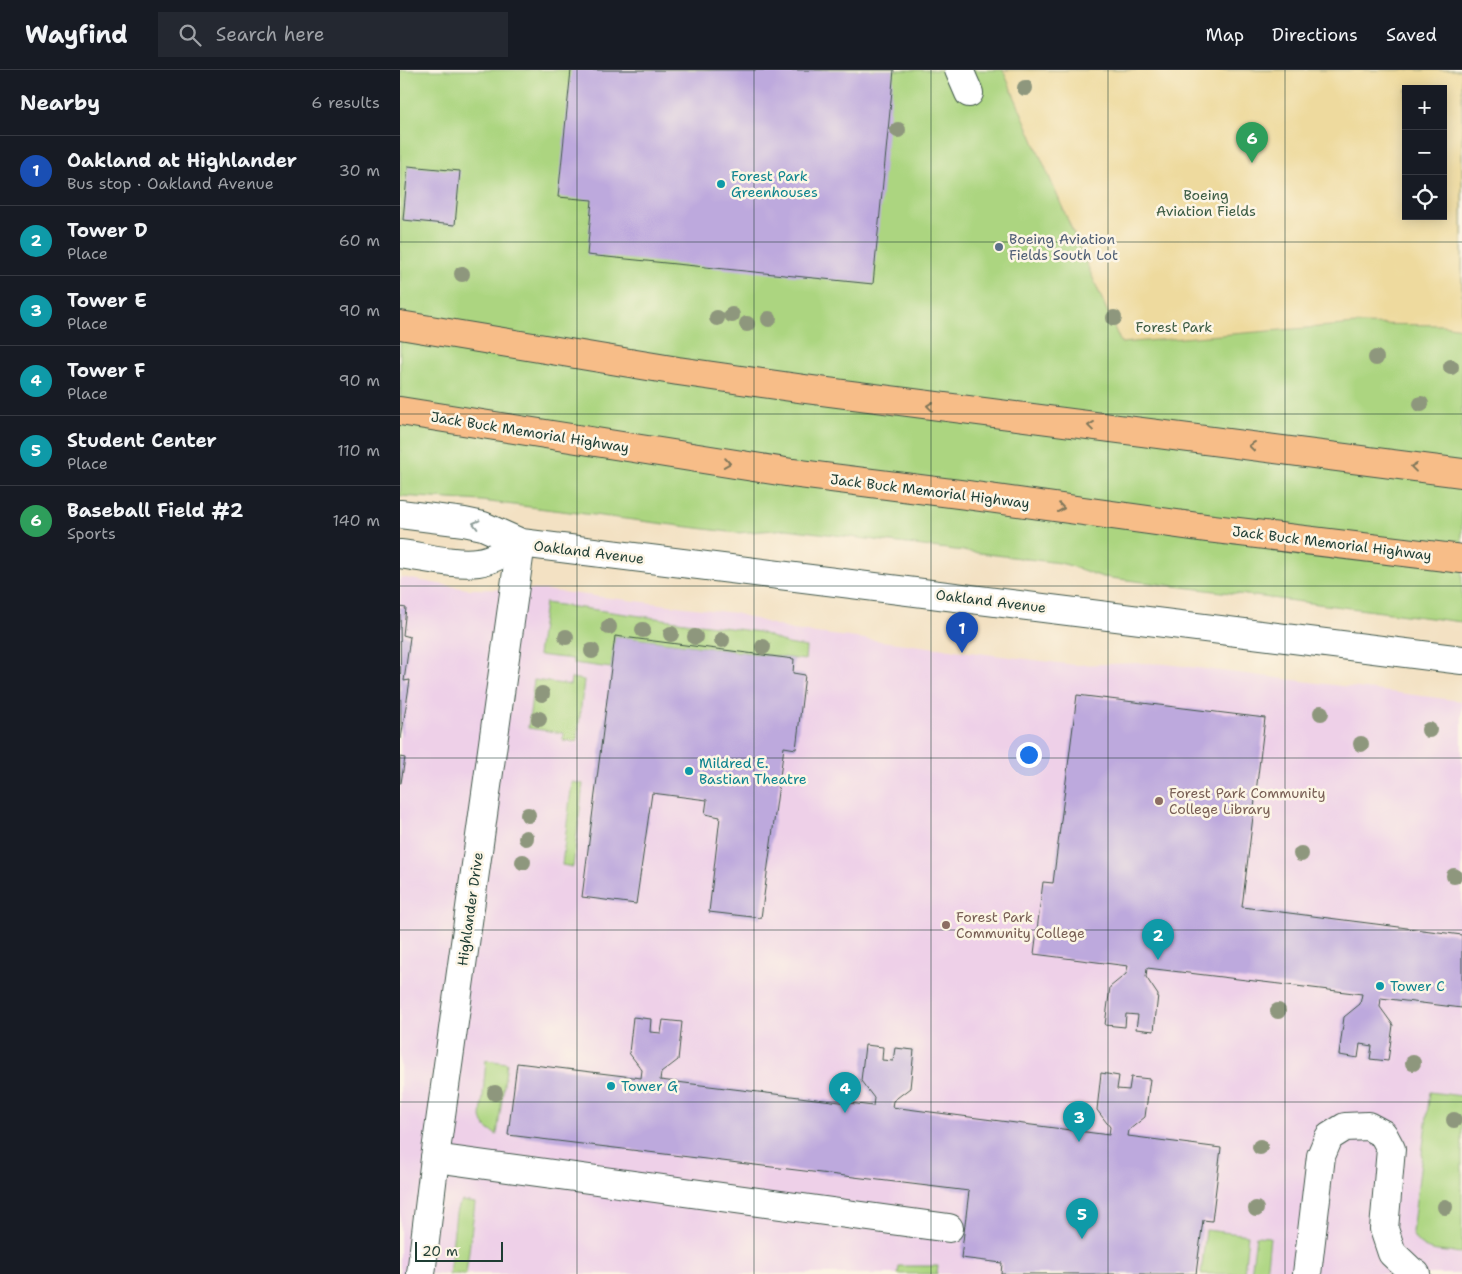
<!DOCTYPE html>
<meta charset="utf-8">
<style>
body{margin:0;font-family:"Shantell Sans",sans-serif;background:#242831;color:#f1f3f6}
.controls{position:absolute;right:15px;top:15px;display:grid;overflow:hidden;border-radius:0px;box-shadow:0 2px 12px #0003}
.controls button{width:45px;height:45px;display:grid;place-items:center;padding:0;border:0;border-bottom:1px solid #363941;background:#171b24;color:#f1f3f6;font:25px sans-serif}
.scale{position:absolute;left:15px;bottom:12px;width:88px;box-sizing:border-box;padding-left:5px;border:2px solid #1f3d34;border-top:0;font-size:14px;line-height:18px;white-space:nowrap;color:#1f3d34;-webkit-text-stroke:4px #fcf5e5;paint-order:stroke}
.you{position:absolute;left:628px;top:684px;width:18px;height:18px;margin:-12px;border:4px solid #fff;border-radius:50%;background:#1a73e8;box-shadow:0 0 0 8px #1a73e833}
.badge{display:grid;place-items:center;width:32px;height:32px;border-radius:50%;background:#d690ce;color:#fff;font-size:16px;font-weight:700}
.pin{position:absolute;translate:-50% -41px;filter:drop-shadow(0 1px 2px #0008)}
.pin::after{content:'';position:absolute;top:26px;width:18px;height:15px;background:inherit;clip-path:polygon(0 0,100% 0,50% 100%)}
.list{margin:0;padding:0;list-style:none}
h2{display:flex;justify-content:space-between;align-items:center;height:65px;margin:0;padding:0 20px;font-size:21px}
h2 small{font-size:16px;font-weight:400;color:#9ea1a6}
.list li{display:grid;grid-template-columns:32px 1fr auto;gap:15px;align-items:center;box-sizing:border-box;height:70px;padding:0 20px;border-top:1px solid #363941}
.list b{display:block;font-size:19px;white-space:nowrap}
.list p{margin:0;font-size:16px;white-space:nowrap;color:#9ea1a6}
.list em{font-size:16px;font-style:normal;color:#9ea1a6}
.icon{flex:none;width:28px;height:28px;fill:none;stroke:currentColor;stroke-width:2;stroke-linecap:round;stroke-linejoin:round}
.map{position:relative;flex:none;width:1062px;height:1204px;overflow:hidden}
header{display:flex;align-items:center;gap:30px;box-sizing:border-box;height:70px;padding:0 25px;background:#171b24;border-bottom:1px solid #363941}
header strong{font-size:24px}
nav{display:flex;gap:28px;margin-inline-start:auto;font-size:18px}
.search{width:350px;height:45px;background:#242831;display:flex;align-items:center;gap:12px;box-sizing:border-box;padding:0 18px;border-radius:0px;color:#9ea1a6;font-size:19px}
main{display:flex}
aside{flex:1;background:#171b24}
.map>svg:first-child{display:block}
.built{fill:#eed0e8}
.green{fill:#acd580;stroke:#66895a;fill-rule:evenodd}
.sand{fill:#eeda9e;stroke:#868c69;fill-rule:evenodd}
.building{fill:#bda9dd}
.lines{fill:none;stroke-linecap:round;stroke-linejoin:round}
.minor-casing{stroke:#3f5649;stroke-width:30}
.highway-casing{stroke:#3f5649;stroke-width:30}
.minor{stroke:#fff;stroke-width:28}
.highway{stroke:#f7bd88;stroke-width:28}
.tree{fill:#8e977d}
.oneway{stroke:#80775a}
.oneway2{stroke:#8f9e9a}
.grid{fill:none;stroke:#1f3d34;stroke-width:1;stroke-opacity:0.55}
.culture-dot{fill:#0f9aa8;stroke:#fcf5e5;stroke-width:2}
.service-dot{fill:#5c6f8a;stroke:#fcf5e5;stroke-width:2}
.education-dot{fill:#8d6e63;stroke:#fcf5e5;stroke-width:2}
.labels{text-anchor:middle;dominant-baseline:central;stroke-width:5;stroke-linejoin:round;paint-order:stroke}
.culture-label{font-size:14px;fill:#0d838f;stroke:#fcf5e5;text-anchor:start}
.park-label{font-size:14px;fill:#3b5b43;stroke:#fcf5e5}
.service-label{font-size:14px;fill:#4e5e75;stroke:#fcf5e5;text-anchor:start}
.street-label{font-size:14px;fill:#1f3d34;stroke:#fcf5e5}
.education-label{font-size:14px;fill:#785e54;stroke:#fcf5e5;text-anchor:start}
</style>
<header>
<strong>Wayfind</strong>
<div class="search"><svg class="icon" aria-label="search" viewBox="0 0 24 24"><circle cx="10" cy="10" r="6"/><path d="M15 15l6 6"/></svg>Search here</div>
<nav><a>Map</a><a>Directions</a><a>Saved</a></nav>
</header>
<main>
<aside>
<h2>Nearby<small>6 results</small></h2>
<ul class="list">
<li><span class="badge" style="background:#1a4fb4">1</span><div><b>Oakland at Highlander</b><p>Bus stop · Oakland Avenue</p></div><em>30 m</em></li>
<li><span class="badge" style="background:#0f9aa8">2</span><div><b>Tower D</b><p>Place</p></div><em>60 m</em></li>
<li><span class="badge" style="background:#0f9aa8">3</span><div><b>Tower E</b><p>Place</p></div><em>90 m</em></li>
<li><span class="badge" style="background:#0f9aa8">4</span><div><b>Tower F</b><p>Place</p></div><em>90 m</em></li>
<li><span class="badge" style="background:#0f9aa8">5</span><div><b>Student Center</b><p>Place</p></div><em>110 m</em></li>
<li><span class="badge" style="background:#2e9e5b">6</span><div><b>Baseball Field #2</b><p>Sports</p></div><em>140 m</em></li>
</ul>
</aside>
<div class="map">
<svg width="1062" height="1204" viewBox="0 0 1062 1204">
<rect width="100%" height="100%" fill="#fcf5e5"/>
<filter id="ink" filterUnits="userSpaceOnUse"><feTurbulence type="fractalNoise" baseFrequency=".02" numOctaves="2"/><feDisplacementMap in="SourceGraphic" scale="10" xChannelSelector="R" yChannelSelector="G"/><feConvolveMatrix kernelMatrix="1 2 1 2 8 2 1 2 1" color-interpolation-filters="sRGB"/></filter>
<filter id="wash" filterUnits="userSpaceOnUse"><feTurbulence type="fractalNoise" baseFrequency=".0096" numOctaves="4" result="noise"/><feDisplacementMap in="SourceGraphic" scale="20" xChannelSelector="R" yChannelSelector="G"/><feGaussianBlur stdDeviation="1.12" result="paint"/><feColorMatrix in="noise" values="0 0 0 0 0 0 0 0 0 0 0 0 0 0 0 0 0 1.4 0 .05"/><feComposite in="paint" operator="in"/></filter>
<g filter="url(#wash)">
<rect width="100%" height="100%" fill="#f3e1c3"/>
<path class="built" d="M0,507L67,519L144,520L335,543L392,560L675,595L740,593L766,594L1062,631V1204H0Z"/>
<g class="green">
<path d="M0,0H1062V552L703,507C688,503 675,496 660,493L387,459L337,463L82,431L0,426ZM1006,19H1043V146H1006Z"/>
<path d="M145,533L359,562L388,574L406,577L405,590L215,566L211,598L173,593V589L138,585Z"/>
<path d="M171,608L184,610L177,672L163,670V663L128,658L134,610L170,615Z"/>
<path d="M172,712L183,714L173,797L162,795Z"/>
<path d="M86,990L107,993L97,1065C89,1060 83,1057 81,1047Z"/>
<path d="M1030,1022L1062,1026V1183C1042,1181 1019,1184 1012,1162Z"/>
<path d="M62,1131L75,1133L66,1204H49L56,1143L58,1136Z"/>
<path d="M806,1160L848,1165L844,1204H801Z"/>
<path d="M856,1166L870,1167L866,1204H851Z"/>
<path d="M499,1196H538L537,1204H498Z"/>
</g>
<path class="sand" d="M603,0H1062V258L1042,255L956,254L721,273ZM1006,19H1043V146H1006Z"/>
<g id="blocks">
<g class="building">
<path d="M171,0H494L473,214L187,185L192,130L158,127Z"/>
<path d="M8,96L60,101L55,155L3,150Z"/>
<path d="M0,537L6,538L3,565L10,567L4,611L10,610L1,669Z"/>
<path d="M215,566L394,589L393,603L405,605L396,679L384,677L361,848L309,842L320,747L305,744L307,730L252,723L236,834L182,827Z"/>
<path d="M677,625L865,648L842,837L1062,865V938L981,928L980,937L993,955L988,991L970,989L972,976L960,974L958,988L939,985L944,947L960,934L962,924L747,898L746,907L758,925L754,961L736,959L738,945L726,944L725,957L705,955L710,917L726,904L728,896L634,884L643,812L653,813Z"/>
<path d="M0,687L5,688L1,713H0Z"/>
<path d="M233,947L251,949L250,962L261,963L263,950L282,952L278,990L261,1003L260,1010L473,1036L474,1028L461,1011L465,975L483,977L482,990L493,991L495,978L514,980L510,1018L493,1031L492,1037L709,1065L710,1057L697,1040L701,1003L719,1006L717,1019L729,1020L731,1007L750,1009L745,1047L729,1060L728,1066L821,1078L812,1151L803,1150L796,1204H601L602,1193L561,1188L569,1121L108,1065L117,993L241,1008L242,1000L229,983Z"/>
</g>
</g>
</g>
<g filter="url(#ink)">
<use href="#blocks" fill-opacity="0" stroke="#3f5649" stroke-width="1"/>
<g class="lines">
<defs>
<g id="minor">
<path d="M559,0L569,23"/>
<path d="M0,444L64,452L83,456L121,473L1062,590"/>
<path d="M0,484C24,487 54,495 78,492C93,490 107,481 121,473"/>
<path d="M35,1088L549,1158"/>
<path d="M21,1204L35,1088L121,473"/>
<path d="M907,1204L921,1086L929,1067L945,1057L968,1056L983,1064L991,1079L984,1159L992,1183L1011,1201L1016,1204"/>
</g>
<g id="highway">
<path d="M0,255L278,301L405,319L1062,403"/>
<path d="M0,341L392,403L567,425L806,458L1062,489"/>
</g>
</defs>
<use href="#minor" class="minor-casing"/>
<use href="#highway" class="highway-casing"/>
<use href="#minor" class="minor"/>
<use href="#highway" class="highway"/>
</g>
<g class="tree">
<circle cx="625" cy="18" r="8"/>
<circle cx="498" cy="60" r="8"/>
<circle cx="62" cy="204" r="8"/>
<circle cx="332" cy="245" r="8"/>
<circle cx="317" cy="248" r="8"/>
<circle cx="714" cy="248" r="8"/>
<circle cx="369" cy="249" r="8"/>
<circle cx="347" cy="254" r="8"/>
<circle cx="976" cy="288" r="8"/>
<circle cx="1051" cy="297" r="8"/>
<circle cx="1021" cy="334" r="8"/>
<circle cx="209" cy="557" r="8"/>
<circle cx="243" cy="560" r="8"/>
<circle cx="271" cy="564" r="8"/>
<circle cx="166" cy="567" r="8"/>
<circle cx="295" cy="567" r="8"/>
<circle cx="322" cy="570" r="8"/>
<circle cx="363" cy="577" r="8"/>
<circle cx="192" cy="581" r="8"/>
<circle cx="142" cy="624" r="8"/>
<circle cx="921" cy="643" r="8"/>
<circle cx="139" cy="649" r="8"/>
<circle cx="1029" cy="660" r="8"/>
<circle cx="961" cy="674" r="8"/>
<circle cx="128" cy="745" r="8"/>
<circle cx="126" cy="768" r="8"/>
<circle cx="901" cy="784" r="8"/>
<circle cx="123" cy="792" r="8"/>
<circle cx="1054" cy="806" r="8"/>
<circle cx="878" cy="941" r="8"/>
<circle cx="1013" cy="993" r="8"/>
<circle cx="95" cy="1023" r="8"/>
<circle cx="1054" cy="1050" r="8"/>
<circle cx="860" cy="1077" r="8"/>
<circle cx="1045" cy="1137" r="8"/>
<circle cx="856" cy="1139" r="8"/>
</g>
<defs><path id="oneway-chevron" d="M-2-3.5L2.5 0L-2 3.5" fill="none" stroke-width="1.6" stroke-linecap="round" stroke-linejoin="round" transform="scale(1.25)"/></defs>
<g class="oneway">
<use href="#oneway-chevron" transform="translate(530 336) rotate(-173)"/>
<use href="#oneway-chevron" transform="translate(691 356) rotate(-173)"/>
<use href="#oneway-chevron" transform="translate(852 376) rotate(-173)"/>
<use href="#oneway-chevron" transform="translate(327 393) rotate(9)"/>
<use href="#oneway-chevron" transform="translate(1014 397) rotate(-173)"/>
<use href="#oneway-chevron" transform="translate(661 438) rotate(8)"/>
</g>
<use class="oneway2" href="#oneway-chevron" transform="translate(76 454) rotate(-166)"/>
</g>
<path class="grid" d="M177,0V1204M354,0V1204M531,0V1204M708,0V1204M885,0V1204M0,172H1062M0,344H1062M0,516H1062M0,688H1062M0,860H1062M0,1032H1062"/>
<g class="culture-dot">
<circle cx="321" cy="114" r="5"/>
<circle cx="289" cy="701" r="5"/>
<circle cx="980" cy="916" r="5"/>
<circle cx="211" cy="1016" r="5"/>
</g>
<circle class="service-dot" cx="599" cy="177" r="5"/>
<g class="education-dot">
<circle cx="759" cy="731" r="5"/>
<circle cx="546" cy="855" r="5"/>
</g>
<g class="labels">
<g class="culture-label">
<text x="331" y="106">Forest Park<tspan x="331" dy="16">Greenhouses</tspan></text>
<text x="299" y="693">Mildred E.<tspan x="299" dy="16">Bastian Theatre</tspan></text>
<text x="990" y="916">Tower C</text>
<text x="221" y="1016">Tower G</text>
</g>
<g class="park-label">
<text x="806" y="125">Boeing<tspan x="806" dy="16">Aviation Fields</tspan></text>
<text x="774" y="257">Forest Park</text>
</g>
<g class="service-label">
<text x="609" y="169">Boeing Aviation<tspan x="609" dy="16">Fields South Lot</tspan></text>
</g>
<g class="street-label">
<text transform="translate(130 362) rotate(9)">Jack Buck Memorial Highway</text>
<text transform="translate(530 421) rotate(7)">Jack Buck Memorial Highway</text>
<text transform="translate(932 473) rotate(7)">Jack Buck Memorial Highway</text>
<text transform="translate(189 482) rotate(7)">Oakland Avenue</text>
<text transform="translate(591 531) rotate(7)">Oakland Avenue</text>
<text transform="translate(70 839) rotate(-82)">Highlander Drive</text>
</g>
<g class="education-label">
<text x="769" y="723">Forest Park Community<tspan x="769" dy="16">College Library</tspan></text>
<text x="556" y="847">Forest Park<tspan x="556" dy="16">Community College</tspan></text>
</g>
</g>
</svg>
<div class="controls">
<button>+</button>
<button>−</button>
<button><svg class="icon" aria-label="locate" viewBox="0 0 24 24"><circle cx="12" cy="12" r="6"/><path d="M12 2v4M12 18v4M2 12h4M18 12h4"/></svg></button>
</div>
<div class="scale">20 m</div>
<div class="you"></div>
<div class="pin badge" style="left:562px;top:583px;background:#1a4fb4">1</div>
<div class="pin badge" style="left:758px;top:890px;background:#0f9aa8">2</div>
<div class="pin badge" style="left:679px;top:1072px;background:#0f9aa8">3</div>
<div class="pin badge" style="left:445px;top:1043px;background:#0f9aa8">4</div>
<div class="pin badge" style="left:682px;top:1169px;background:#0f9aa8">5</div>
<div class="pin badge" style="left:852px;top:93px;background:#2e9e5b">6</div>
</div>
</main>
